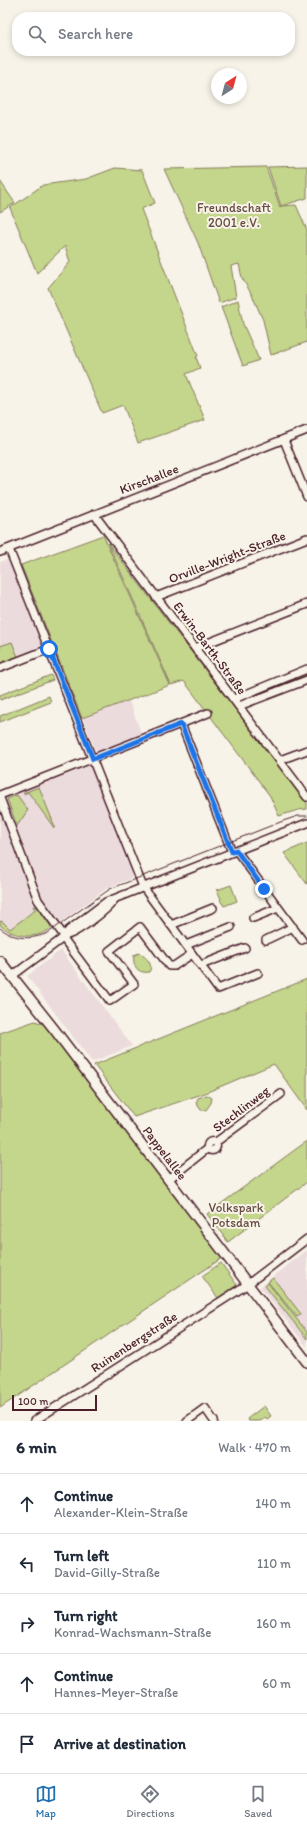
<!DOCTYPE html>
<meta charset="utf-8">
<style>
body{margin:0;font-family:Itim,sans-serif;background:#f2f2f3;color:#1f2937}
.compass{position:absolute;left:211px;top:68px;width:36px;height:36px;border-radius:50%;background:#fff;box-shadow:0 2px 6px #0003;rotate:36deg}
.scale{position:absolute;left:12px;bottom:10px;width:85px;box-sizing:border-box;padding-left:4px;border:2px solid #4a1f2b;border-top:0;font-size:11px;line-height:14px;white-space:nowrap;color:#4a1f2b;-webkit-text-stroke:3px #f7f3e8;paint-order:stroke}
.stop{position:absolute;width:12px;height:12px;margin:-9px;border:3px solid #1a73e8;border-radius:50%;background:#fff}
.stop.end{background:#1a73e8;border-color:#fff;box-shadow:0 1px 4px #0008}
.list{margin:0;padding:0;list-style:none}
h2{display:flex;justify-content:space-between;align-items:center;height:52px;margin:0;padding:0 16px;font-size:17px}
h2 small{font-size:13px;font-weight:400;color:#747a83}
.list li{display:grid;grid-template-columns:26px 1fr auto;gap:12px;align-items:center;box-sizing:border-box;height:60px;padding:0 16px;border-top:1px solid #e0e1e3}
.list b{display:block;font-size:15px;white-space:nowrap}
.list p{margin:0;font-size:13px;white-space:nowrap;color:#747a83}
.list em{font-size:13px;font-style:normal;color:#747a83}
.icon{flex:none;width:22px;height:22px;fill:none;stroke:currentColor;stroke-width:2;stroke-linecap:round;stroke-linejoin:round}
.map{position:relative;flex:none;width:307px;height:1421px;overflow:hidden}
.search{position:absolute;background:#fff;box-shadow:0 2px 6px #0003;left:12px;right:12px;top:12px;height:44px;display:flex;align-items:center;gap:10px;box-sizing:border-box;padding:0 14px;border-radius:16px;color:#747a83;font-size:15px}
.sheet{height:352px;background:#fff}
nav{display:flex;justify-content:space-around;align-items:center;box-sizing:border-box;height:56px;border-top:1px solid #e0e1e3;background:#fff;font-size:11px;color:#747a83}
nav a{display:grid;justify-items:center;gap:2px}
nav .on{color:#1f6fb2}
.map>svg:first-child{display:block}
.built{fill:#ecdbdc}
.green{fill:#c3d68b;stroke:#867a5b}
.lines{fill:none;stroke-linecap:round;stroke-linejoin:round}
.minor-casing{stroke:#4a1f2b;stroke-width:10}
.tertiary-casing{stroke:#4a1f2b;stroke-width:12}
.minor{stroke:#f7f3e8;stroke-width:7}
.tertiary{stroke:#f7f3e8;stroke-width:9}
.tram{stroke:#4a1f2b;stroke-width:1}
.route{stroke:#1a73e8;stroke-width:5}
.labels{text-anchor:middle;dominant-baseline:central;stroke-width:4;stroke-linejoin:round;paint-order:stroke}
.park-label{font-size:13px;fill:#684d43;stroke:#f7f3e8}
.street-label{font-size:13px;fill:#4a1f2b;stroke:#f7f3e8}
</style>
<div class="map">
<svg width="307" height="1421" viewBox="0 0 307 1421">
<rect width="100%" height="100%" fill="#f7f3e8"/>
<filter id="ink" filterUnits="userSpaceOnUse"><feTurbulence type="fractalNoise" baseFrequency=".025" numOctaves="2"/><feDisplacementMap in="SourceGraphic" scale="8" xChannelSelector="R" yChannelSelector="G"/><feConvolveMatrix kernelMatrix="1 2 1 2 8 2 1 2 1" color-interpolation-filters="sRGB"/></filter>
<g filter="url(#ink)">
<g class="built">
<path d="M9,559L44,648L0,666V562Z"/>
<path d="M129,701L142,735L96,752L83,718Z"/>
<path d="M85,764L90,765L94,767L137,876L106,889L60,923L45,903L9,931L0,923V799Z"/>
<path d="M61,950L132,1046L92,1062L27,976Z"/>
<path d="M307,1250V1347L260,1287Z"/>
</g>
<g class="green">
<path d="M307,166V198L281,206L296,205L307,230V342L271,355L263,320L252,295L242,278L239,264L231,266L236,297L219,303L198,243L164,169L266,167L280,207L281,206L268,167Z"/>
<path d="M115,168L142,170L155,203L141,209L198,356L196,357L200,368L186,374L205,420L138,443L123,405L102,413L48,288L70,262L65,246L37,273L10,208L43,185L86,179Z"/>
<path d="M0,181L15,203L0,212Z"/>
<path d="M238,300L243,324L259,360L243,366L221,307Z"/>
<path d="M103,535L170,685L82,718L21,565Z"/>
<path d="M108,543L307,803V809L298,810L279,816L270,796L184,681L171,685Z"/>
<path d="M12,642L18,657L0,664V646Z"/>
<path d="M307,671V677L245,701L242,697Z"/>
<path d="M51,675L53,680L0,700V695Z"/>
<path d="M49,696L51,702L0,722V716Z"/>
<path d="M39,787L55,827L54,828L28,792L24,794L23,793Z"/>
<path d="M17,795L28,810L17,826L7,799Z"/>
<path d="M307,843V884L284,853Z"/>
<path d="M231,885L237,901L224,906L220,900L221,899L217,890Z"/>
<path d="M33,906L37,907L52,928C36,940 15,938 0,925V921L3,922L10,929L35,910Z"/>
<path d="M139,953C146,957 154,964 149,972C138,974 132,966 134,955Z"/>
<path d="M307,979V1110L274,1064L205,1093L134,1117L94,1065Z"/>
<path d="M35,1021L46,1025L45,1026L47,1027L148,1152L222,1258L0,1408V1033Z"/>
<path d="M207,1095L212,1098L211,1103L206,1110H201L196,1103L198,1098Z"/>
<path d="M307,1141V1182L228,1242L207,1214Z"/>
<path d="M221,1263L237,1285L218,1298L202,1276Z"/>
<path d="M273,1278L301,1314L297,1317L268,1282Z"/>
<path d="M268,1283L307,1332V1339L265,1286Z"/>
<path d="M264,1406L271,1416L267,1419L265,1417L259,1421H249L247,1419Z"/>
</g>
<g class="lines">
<defs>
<g id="minor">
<path d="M284,440L307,497"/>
<path d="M94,514L307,797"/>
<path d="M9,549L143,887L218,989L258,973"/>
<path d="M0,552L307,430"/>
<path d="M156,597L307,538"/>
<path d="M195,648L307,604"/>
<path d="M0,668L49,649"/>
<path d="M234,699L307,669"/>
<path d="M239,706L307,680"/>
<path d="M181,724L232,852"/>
<path d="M280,760L307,750"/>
<path d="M0,795L208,713"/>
<path d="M0,798L38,900L64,936"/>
<path d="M236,850L302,940"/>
<path d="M253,918L278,908"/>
<path d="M171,925L213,908"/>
<path d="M64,936C76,934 108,910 114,900"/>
<path d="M63,938L110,1001L134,984L109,951L140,927L169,966H174L192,954"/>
<path d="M266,940L293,927"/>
<path d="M186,945L231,927"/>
<path d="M201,965L245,948"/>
<path d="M12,976L63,938L69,930L106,902L307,823"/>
<circle cx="212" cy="1146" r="4.5"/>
<path d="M216,1142L281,1094"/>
<path d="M169,1179L208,1148"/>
<path d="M34,1421L248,1284L307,1239"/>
<path d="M187,1421L205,1408L214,1421"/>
</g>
<path id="tertiary" d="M0,961L54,1029L307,1362"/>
</defs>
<use href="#minor" class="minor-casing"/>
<use href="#tertiary" class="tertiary-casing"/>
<use href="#minor" class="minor"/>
<use href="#tertiary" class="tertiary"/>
<path class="tram" d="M0,928C15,940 31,940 48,933L110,889L283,821L298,816H307"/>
</g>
</g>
<g class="lines" filter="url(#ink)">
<path class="route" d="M49,649L93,759L181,724L232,852L236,850L264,889"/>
</g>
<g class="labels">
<g class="park-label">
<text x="234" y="207">Freundschaft<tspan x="234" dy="15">2001 e.V.</tspan></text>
<text x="236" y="1207">Volkspark<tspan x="236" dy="15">Potsdam</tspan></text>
</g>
<g class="street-label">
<text transform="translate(149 479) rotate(-21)">Kirschallee</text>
<text transform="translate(227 557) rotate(-21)">Orville-Wright-Straße</text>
<text transform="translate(210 648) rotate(53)">Erwin-Barth-Straße</text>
<text transform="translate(241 1109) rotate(-37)">Stechlinweg</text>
<text transform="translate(165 1153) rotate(53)">Pappelallee</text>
<text transform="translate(134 1342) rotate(-33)">Ruinenbergstraße</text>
</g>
</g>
</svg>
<svg class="compass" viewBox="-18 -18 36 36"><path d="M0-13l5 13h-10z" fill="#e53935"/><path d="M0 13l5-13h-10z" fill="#747a83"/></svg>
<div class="scale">100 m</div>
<div class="stop" style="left:49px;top:649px"></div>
<div class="stop end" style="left:264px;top:889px"></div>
<div class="search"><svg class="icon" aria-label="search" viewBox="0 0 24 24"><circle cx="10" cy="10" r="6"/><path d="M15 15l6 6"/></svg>Search here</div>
</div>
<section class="sheet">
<h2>6 min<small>Walk · 470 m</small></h2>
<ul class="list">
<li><svg class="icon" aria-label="ahead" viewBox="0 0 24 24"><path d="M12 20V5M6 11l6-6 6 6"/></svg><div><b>Continue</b><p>Alexander-Klein-Straße</p></div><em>140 m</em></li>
<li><svg class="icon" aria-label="left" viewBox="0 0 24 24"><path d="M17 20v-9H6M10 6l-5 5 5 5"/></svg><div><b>Turn left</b><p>David-Gilly-Straße</p></div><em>110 m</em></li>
<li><svg class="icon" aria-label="right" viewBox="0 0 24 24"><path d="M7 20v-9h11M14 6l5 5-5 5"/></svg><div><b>Turn right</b><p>Konrad-Wachsmann-Straße</p></div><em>160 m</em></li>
<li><svg class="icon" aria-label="ahead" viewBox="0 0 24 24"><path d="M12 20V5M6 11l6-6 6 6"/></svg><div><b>Continue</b><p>Hannes-Meyer-Straße</p></div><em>60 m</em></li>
<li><svg class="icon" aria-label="arrive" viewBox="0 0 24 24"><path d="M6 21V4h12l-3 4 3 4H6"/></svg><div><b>Arrive at destination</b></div></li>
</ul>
</section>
<nav>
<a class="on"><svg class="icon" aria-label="map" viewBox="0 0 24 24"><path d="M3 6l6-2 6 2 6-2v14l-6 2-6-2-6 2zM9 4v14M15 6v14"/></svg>Map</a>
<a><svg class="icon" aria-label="directions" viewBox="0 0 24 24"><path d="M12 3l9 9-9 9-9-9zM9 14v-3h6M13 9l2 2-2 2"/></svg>Directions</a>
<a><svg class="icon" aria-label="saved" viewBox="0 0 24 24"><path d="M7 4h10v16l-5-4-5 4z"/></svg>Saved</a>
</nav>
